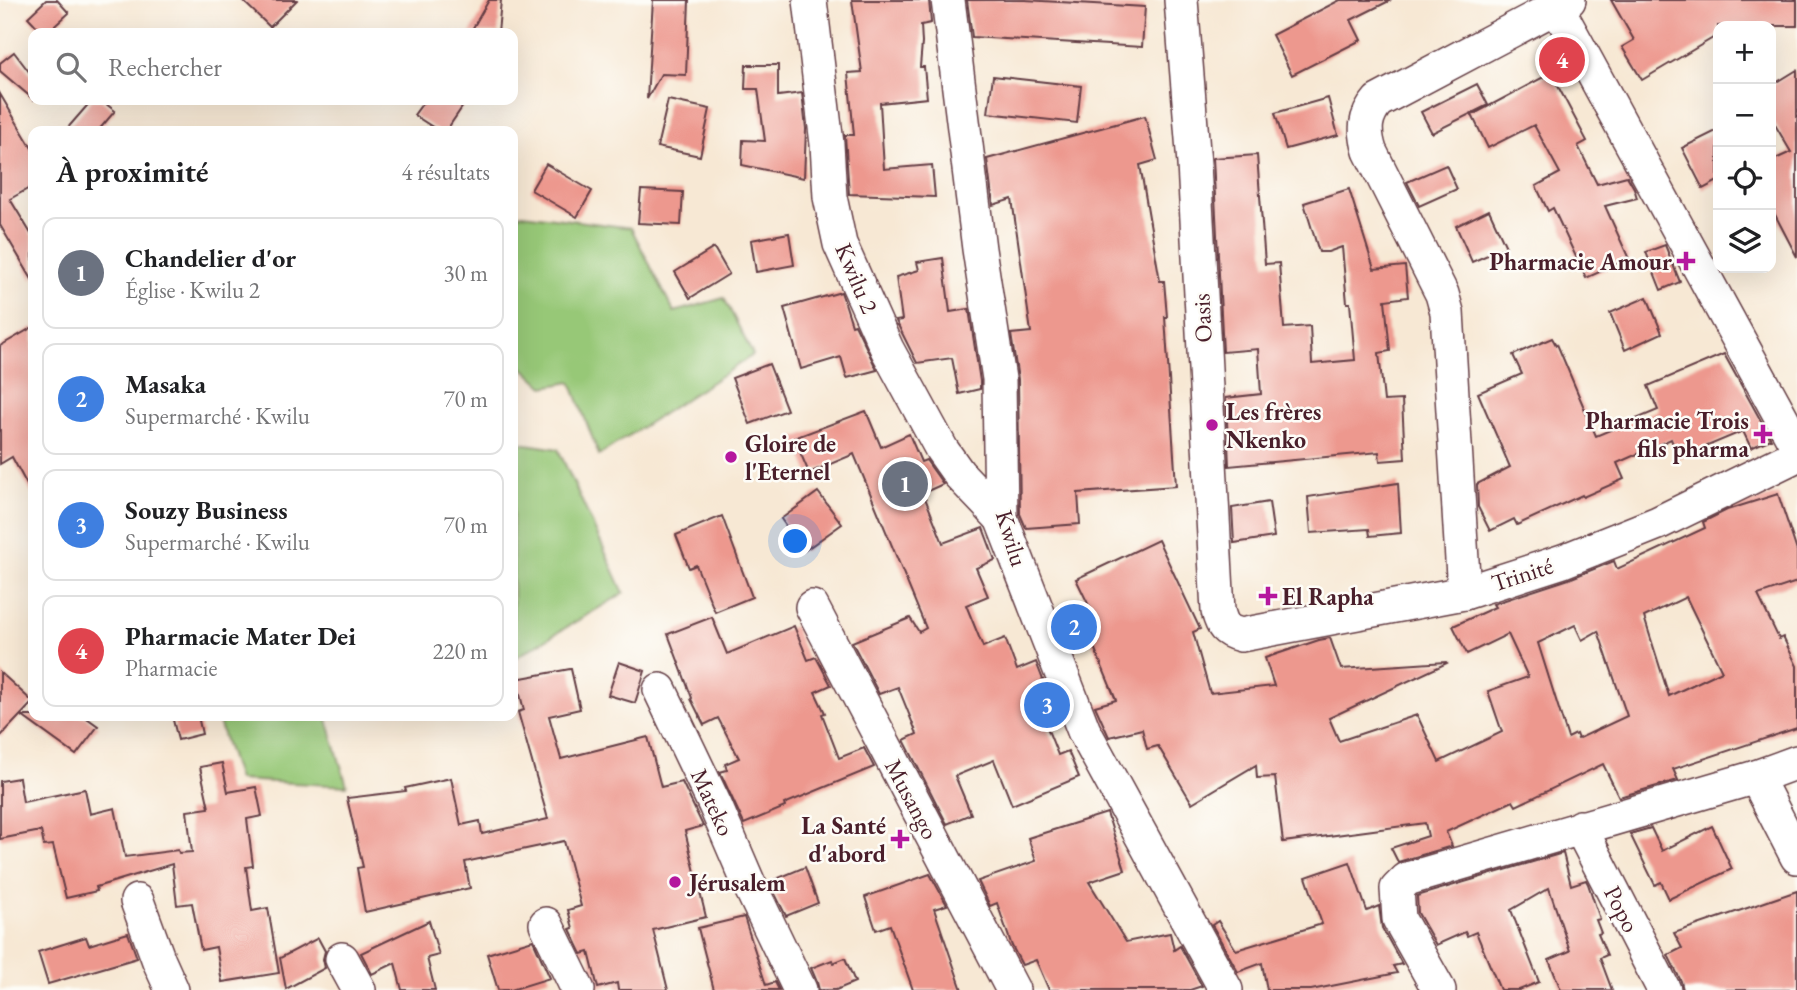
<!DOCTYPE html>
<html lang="fr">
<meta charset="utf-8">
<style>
body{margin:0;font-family:"EB Garamond",serif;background:#f6f6f6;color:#202124}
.controls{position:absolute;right:21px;top:21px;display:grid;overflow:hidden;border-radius:14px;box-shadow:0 7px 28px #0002}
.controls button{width:63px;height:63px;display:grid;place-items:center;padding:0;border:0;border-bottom:2px solid #e0e0e0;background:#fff;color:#202124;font:35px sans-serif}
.you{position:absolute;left:796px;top:542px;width:24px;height:24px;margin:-18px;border:5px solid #fff;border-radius:50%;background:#1a73e8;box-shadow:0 0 0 10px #1a73e833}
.badge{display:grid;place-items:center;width:46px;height:46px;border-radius:50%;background:#db2777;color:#fff;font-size:23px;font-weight:700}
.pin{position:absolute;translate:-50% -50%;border:4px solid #fff;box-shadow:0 2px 7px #0006}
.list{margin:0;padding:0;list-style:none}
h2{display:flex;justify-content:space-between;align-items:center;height:91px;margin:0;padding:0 28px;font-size:30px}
h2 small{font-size:23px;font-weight:400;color:#757577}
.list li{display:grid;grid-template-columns:46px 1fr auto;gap:21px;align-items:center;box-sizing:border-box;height:112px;margin:0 14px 14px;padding:0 14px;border:2px solid #e0e0e0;border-radius:14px}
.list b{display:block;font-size:26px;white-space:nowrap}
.list p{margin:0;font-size:23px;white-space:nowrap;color:#757577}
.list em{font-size:23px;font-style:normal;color:#757577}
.icon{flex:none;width:38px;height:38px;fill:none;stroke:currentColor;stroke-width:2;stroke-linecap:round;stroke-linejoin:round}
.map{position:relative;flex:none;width:1797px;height:990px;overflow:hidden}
.search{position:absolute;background:#fff;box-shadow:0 7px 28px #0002;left:28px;top:28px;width:490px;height:77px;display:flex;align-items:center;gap:18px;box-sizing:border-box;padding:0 24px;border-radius:14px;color:#757577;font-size:26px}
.panel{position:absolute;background:#fff;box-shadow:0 7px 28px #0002;left:28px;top:126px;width:490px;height:595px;border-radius:14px}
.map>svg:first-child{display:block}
.green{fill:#97c877;stroke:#707451;stroke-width:2}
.building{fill:#ed988e;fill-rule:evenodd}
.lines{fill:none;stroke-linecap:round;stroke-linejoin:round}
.street-casing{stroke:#643d44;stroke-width:36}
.street{stroke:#fff;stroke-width:33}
.poi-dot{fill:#b5179e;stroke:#fdfcf7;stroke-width:2.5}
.labels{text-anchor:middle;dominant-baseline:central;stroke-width:5;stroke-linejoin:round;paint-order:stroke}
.poi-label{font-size:24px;font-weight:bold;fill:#4a1f2b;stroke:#fdfcf7;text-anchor:start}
.street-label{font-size:24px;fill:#4a1f2b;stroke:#fdfcf7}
</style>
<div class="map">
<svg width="1797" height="990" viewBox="0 0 1797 990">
<rect width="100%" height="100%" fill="#fdfcf7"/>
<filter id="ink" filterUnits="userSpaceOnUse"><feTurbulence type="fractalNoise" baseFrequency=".0143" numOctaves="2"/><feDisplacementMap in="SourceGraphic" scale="14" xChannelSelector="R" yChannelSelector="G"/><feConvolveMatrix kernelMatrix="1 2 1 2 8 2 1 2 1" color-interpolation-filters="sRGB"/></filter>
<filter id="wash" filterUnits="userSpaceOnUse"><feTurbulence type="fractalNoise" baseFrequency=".00686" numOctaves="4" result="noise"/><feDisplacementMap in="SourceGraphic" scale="28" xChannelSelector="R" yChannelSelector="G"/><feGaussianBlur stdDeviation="1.57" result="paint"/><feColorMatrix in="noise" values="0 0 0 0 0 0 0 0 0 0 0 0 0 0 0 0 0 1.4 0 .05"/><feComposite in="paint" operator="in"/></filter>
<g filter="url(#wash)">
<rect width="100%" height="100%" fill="#f7e8d4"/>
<g class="green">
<path d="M523,214L631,228L674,312L724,298L753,355L599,455L571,382L544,387L513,358V216Z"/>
<path d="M513,442L558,449L624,593L513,659Z"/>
<path d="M217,716H326L347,786L238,780Z"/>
</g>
<g id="blocks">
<g class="building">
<path d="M46,0H57L69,13L47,33H43L28,17Z"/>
<path d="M242,0H297L270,27Z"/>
<path d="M489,0H501L498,33H470Z"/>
<path d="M653,0H689L686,75L661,74L647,99Z"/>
<path d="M852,0H929L931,23L921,25L922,43L920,67H924L927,98L880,103L884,169L932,165L935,197L849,194L845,135H854L848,73L862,72Z"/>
<path d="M967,0H1025L1145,7L1142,47L972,37Z"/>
<path d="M1340,0H1391L1351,20L1361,40L1292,75L1272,35Z"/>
<path d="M1611,0H1797V26H1718V35L1642,80L1622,47L1634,40Z"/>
<path d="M14,52L33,77V99L0,71V63Z"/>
<path d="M746,65H778V96L802,93L806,129L804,178L742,165L743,140L765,141L758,89H745Z"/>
<path d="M1797,70V257L1771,207V161L1791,152L1771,118V86Z"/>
<path d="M1551,73L1587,141L1578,146L1597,184L1627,176L1634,188L1637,198L1605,206L1629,259L1586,278L1553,208L1548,211L1536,186L1560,173L1534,125L1488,148L1472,115Z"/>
<path d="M993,76L1081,86L1077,123L988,113Z"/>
<path d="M1477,84L1488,105L1432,133L1421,112Z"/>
<path d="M0,94L33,150V186L10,199L33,237V281L0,225Z"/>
<path d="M1328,98L1338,135L1286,149L1275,113Z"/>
<path d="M92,100H101L115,111L98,131H65Z"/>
<path d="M425,100H467L446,131H439L414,115Z"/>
<path d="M668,100L710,109L700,156L657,147Z"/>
<path d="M1145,116L1157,160L1140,165L1160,281H1164L1167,317H1165L1176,486L1078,493L1080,524L1026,528L1020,514L1018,379L1011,334L1031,332L1012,199L993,205L987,159Z"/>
<path d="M1718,130V181L1703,189L1682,148Z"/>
<path d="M1257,155L1265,264L1279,263L1284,328L1310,326L1312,364L1355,360L1350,303H1347L1342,247L1328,252H1319L1304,203L1349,189L1374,269L1405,266L1408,297L1385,300L1390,351L1379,353L1384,401L1402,400L1405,459L1380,461L1379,452L1229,466L1226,398L1261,394L1258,349L1223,352L1213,158Z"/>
<path d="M546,164L592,191L577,217L531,190Z"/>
<path d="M1446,165L1457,189L1419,206L1407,182Z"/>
<path d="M641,190L683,192L681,225L638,223Z"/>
<path d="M1489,210L1506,247L1472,262L1456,226Z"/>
<path d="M789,233L794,265L756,272L751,240Z"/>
<path d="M1665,245L1680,282L1661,290L1646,252Z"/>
<path d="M714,248L729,274L690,298L675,272Z"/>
<path d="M943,258L950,312L969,309L980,381V389L959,394L952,358L917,363L896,321L902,320L896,277L919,270L917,262Z"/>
<path d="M841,292L846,306L852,325L855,324L877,370L847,378L841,357L801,369L784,308Z"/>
<path d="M1647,297L1662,333L1625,350L1610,313Z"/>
<path d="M33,327V496L12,457L0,464V346Z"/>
<path d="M1552,338L1556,345L1557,344L1596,436L1658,410L1648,386L1724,354L1771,439L1751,448L1743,431L1679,458L1671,439L1617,463L1624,479L1583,497L1582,495L1517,525L1514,519L1490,531L1478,507L1477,484L1510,467L1478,393L1522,374L1513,355Z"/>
<path d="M769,364L787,410L750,424L732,378Z"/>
<path d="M866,411L881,447L909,434L921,462L926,460L943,484L923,493L943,543L983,528L995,560L976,568L988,596L966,605L983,647L1005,638L1017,670L1036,662L1045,685L1032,690L1058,755L1068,751L1079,777L1012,805L994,760L955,776L971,814L947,824L904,740L917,734L898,687L879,694L852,642L910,618L919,632L926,628L854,454L809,473L794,438Z"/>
<path d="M1398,483L1401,533L1370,536L1369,529L1311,533L1308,497Z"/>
<path d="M818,492L842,524L804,551L781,519Z"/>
<path d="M1778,494L1797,551V582L1758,595L1779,639L1783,637L1797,666V728L1673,769L1678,780L1619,797L1603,764L1516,806L1513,801L1446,832L1452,846L1398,862L1391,848L1428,836L1425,823L1283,842L1275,777L1257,778L1256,765L1192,803L1158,746L1147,749L1142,729L1109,737L1095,706L1116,700L1084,623L1095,618L1076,579L1158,540L1200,629L1193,632L1210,693L1274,686L1265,658L1319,640L1330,638L1341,669L1446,662L1447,663L1329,718L1339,741L1417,715L1439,762L1502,732L1488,691L1528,677L1508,634L1467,654L1453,626L1495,607L1493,604L1569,579L1614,561L1617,569L1705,528L1703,522L1727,510ZM1686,597L1722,671L1669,696L1644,617ZM1575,625L1582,640L1598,631L1627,716L1578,739L1576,734L1568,738L1538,643Z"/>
<path d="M1269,502L1274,537L1234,543L1232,508Z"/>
<path d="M722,516L752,597L715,612L696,565L689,568L676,535Z"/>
<path d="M712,617L727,654L794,626L808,660L816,657L831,685L815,692L825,713L822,714L839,758L864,748L874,767L784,804L785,807L744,824L720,772L727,770L725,764L739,758L718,718L704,725L691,699L692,698L668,634Z"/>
<path d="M619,662L645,671L635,703L608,695Z"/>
<path d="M570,669H571L580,709L549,716L561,759L648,737L661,787L682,782L703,826L685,831L706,917L653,930L668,990H618L617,983L598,988L589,952L582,954L570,929L573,928L568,910L581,906L564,841L465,862L470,888L365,912L357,868L363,867L347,798L406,791L405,788L451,778L461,825L480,821L482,834L548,819L518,712L524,710L516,679Z"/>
<path d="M0,672L33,702L0,737Z"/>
<path d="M22,716H84L98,726L76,755Z"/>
<path d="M172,716H198L202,734L178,740Z"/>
<path d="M222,763L228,792L256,787L262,816L247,819L253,866L246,867L252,911L268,908L279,973L222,982L216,947L201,950L192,903L177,905L172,864L96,887L97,891L66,898L53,845L44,846L41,831L0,839V781L19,778L23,802L85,789L90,814L115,808L125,857L178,850L179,853L192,852L187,811L209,808L200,767Z"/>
<path d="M1107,813L1125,870L1089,882L1126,942L1170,933L1174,950L1180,946L1202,986L1190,990H1049L1036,960L1022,965L1012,946L997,903L990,906L978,881L1036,861L1028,838Z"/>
<path d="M1712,826L1732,869L1669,899L1661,882L1655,885L1630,834L1651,828L1662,851Z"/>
<path d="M1563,853L1571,885L1586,880L1588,884L1600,919L1596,920L1601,933L1598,934L1607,955L1600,958L1612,990H1561L1549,960L1570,951L1549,888L1511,910L1539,982L1519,990H1500L1476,932L1467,936L1465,932L1436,945L1418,913L1417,896Z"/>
<path d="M1350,862L1367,911L1379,906L1382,928L1402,964L1393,966L1397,973L1311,990H1267L1262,963L1238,972L1212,925L1218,921L1236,950L1322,924L1306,877Z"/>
<path d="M805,867L818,903L786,916L769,882Z"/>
<path d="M930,874L947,905L934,909L962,990H913L890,925L876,930L865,897Z"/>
<path d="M1797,891V990H1683L1681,981L1668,955L1682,948L1674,933Z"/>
<path d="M744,917L766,985L775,982L779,990H714L698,928Z"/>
<path d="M429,921L439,955L427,958L435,990H402L395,963L372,974L361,953Z"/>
<path d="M128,933L137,958L48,984L38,952L86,937L89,945Z"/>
<path d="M318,938L325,951L323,959L325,968L286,989L280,958Z"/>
<path d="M533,940L550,978L511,990H498L487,954Z"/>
<path d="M845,958L855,982L836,990H819L817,982L811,968L832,960L833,963Z"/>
</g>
</g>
</g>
<g filter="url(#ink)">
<use href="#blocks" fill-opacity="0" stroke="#643d44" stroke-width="2"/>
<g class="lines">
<defs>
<g id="street">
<path d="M810,0L827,144L830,197L840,244L887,349L942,450L959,474L1001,518"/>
<path d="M948,0L979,249L999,379L1001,518L1084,731L1226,990"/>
<path d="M1181,0L1194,164L1218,611C1222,626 1225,631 1241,635L1464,593L1563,561L1658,523L1797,455"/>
<path d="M1553,0L1797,446"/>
<path d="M1464,593L1447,312L1442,294L1370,151C1364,131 1364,117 1378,101L1569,0"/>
<path d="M812,607L1013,990"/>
<path d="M660,690L715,805L749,884L800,990"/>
<path d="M1756,777L1797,857"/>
<path d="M1580,827L1664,990"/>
<path d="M137,901L159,961L172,990"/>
<path d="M546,924L578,990"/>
<path d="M342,959L359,990"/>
<path d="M1439,990L1399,919L1397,889L1407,879L1756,777L1797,762"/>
</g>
</defs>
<use href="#street" class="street-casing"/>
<use href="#street" class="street"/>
</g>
</g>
<g class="poi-dot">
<path d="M1682.5 250.5h7v7h7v7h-7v7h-7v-7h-7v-7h7z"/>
<circle cx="1212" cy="425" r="7"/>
<path d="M1759.5 423.5h7v7h7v7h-7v7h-7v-7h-7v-7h7z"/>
<circle cx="731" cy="457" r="7"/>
<path d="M1264.5 585.5h7v7h7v7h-7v7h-7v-7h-7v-7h7z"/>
<path d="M896.5 828.5h7v7h7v7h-7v7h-7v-7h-7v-7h7z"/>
<circle cx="675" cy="882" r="7"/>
</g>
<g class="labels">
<g class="poi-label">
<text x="1672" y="261" text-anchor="end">Pharmacie Amour</text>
<text x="1226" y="411">Les frères<tspan x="1226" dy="28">Nkenko</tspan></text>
<text x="1749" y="420" text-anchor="end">Pharmacie Trois<tspan x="1749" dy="28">fils pharma</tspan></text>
<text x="745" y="443">Gloire de<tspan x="745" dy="28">l'Eternel</tspan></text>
<text x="1282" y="596">El Rapha</text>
<text x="886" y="825" text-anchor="end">La Santé<tspan x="886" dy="28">d'abord</tspan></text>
<text x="689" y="882">Jérusalem</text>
</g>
<g class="street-label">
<text transform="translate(857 278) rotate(67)">Kwilu 2</text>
<text transform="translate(1202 318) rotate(-93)">Oasis</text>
<text transform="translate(1012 538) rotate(73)">Kwilu</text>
<text transform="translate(1522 574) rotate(-18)">Trinité</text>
<text transform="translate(912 799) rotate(62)">Musango</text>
<text transform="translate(713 802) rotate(65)">Mateko</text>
<text transform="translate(1622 909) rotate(63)">Popo</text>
</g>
</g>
</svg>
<div class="controls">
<button>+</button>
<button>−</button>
<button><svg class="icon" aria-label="locate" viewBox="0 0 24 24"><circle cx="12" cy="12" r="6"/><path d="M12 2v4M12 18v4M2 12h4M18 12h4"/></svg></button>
<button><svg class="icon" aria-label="layers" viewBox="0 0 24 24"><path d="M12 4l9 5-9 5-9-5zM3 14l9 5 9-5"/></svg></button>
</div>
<div class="you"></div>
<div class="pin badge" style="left:905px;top:484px;background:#6b7280">1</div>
<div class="pin badge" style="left:1074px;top:627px;background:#3f7fe0">2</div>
<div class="pin badge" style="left:1047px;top:705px;background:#3f7fe0">3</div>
<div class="pin badge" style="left:1562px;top:60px;background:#e0444e">4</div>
<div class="search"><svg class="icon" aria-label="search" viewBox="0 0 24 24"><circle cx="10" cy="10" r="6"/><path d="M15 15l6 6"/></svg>Rechercher</div>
<section class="panel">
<h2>À proximité<small>4 résultats</small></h2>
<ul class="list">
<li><span class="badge" style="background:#6b7280">1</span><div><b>Chandelier d'or</b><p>Église · Kwilu 2</p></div><em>30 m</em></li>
<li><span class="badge" style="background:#3f7fe0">2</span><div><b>Masaka</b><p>Supermarché · Kwilu</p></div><em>70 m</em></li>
<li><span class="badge" style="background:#3f7fe0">3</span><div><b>Souzy Business</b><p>Supermarché · Kwilu</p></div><em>70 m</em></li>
<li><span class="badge" style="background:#e0444e">4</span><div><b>Pharmacie Mater Dei</b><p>Pharmacie</p></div><em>220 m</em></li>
</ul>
</section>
</div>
